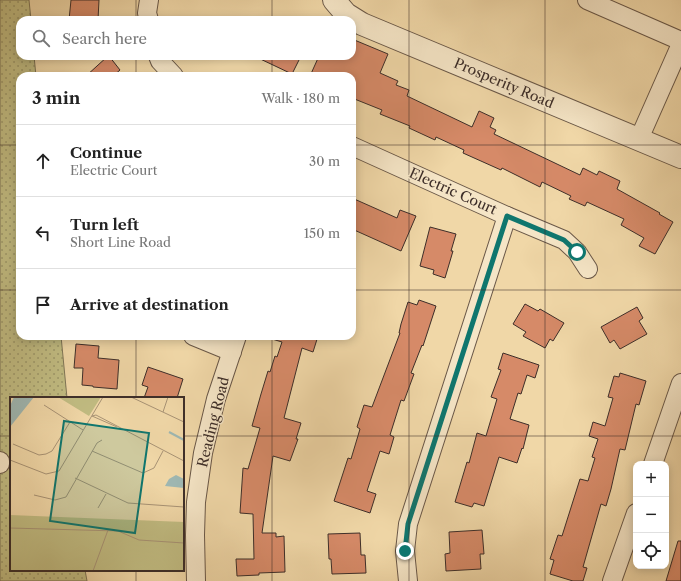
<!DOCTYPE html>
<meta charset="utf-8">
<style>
body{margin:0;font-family:"Libre Caslon Text",serif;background:#f2f2f2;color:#222}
.controls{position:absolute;right:12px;bottom:12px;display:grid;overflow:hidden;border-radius:8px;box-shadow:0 2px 10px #0003}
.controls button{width:36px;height:36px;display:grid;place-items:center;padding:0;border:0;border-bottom:1px solid #e0e0e0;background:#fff;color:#222;font:20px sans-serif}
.stop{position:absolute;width:12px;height:12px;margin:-9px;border:3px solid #0f766e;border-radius:50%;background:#fff}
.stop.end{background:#0f766e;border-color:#fff;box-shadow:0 1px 4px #0008}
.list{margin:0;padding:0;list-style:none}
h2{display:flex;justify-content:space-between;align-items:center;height:52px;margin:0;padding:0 16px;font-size:17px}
h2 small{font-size:13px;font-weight:400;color:#767676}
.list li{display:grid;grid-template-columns:26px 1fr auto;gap:12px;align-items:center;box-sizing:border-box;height:72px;padding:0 16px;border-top:1px solid #e0e0e0}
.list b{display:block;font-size:15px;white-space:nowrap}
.list p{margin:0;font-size:13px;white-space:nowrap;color:#767676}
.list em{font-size:13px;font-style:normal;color:#767676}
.icon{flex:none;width:22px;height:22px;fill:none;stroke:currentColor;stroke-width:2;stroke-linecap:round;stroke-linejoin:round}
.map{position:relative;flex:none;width:681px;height:581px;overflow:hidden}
.search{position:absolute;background:#fff;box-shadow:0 2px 10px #0003;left:16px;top:16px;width:340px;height:44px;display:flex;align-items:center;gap:10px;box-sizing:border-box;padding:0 14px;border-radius:12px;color:#767676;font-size:15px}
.panel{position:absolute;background:#fff;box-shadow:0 2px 10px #0003;left:16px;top:72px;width:340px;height:268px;border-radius:12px}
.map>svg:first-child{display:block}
.park{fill:url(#park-dots);stroke:#7f7556}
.building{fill:#d68a68;stroke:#3d2e29}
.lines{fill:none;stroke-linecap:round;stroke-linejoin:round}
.minor-casing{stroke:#6a5848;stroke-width:20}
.tertiary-casing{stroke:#6a5848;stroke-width:24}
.minor{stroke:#f5e5c6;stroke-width:18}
.tertiary{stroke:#f5e5c6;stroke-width:22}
.route{stroke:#0f766e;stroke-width:5}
.grid{fill:none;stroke:#3d2e29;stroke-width:1;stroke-opacity:0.55}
.labels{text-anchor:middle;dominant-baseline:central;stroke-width:3;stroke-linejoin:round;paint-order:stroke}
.street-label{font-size:14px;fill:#3d2e29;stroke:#f5e5c6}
.inset-river{fill:none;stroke:#9eb7b2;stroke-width:2}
.inset-road{fill:none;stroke:#a89375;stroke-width:1}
.view{fill:#0f766e;fill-opacity:0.15;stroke:#0f766e;stroke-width:2}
.inset-edge{fill:none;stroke:#3d2e29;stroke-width:2}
</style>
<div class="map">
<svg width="681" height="581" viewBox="0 0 681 581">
<defs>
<pattern id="park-dots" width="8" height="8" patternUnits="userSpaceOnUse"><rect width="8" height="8" fill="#c1bc82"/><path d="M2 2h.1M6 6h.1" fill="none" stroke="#9e996a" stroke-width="1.8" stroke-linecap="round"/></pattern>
</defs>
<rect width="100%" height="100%" fill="#f0d7a7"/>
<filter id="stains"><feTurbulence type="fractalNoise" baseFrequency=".005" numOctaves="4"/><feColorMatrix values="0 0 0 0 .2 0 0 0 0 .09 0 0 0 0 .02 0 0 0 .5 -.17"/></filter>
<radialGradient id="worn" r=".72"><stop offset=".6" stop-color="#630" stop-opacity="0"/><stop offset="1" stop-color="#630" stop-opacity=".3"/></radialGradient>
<path class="park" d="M0,0H29L31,20H20V56H34L36,76H20V336H61L67,398H11V570H85L87,581H0Z"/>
<g class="building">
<path d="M71,0H99L98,20H69Z"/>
<path d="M352,39L388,54L380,73L398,81L396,85L409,90L407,96L472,127L479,111L494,118L490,127L496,130L494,134L580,175L583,168L597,175L599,171L620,181L617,189L660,213L659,214L673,222L655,254L639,246L644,238L621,225L624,219L587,202L585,206L569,199L571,196L542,182L540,187L502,168L501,170L463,153L464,150L436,137L435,140L409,128L410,126L380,114L382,110L352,98V76H310L319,56H352Z"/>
<path d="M108,56H109L120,70L113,76H86Z"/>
<path d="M254,56H301L292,74Z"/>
<path d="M352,198L397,218L400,210L416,216L401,251L352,229Z"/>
<path d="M430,227L456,234L451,251H453L445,278L433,274L434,270L420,266Z"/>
<path d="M419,300L436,306L423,346L422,345L411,373L414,374L404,401L401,400L390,435L394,437L389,454L380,451L367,491L376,494L370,513L334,501L348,458L351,459L360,429L357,427L364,405L372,407L400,333H399L401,324L408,302L417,305Z"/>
<path d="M525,304L538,311L540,309L564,323L553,341L550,339L545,348L523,336L526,332L513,324Z"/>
<path d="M637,307L643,318L639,321L647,334L620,349L614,340L610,343L601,327Z"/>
<path d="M272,336H318L313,352L302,348L284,418L301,423L296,439H298L290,461L273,456L262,533H276V537L284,536L285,572L259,573V575L237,576L236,559H254L253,514L240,513L243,468L248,469L260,428L252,426L261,394L268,371L270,372L275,356L277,357L282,342L272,339Z"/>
<path d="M76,344L99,346L98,358L119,360L117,389L93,387V386L82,385L83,368H74Z"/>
<path d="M503,353L539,365L535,378L527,375L521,394L518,393L510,419L529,425L523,449L522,448L517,463L499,457L484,506L474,503L472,507L455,502L467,462L469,463L477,433L486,436L497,399L491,397L501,370L498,369Z"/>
<path d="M148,367L183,379L177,398H144L148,387L142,385Z"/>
<path d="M620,373L646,381L639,405L636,404L625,450L620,449L611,489L606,506L601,504L583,567L587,568L583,581H573L550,574L554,560L550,559L558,535L562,536L580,479L588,481L595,458L592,457L598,439L589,436L593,422L605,426L613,398L608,397L614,376L619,377Z"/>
<path d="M482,530L484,554H480L481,569L446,571L445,554L450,553L449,532Z"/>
<path d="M360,533L361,555H365L366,573L332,574L331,559H329L328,534Z"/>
<path d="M678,541H681V581H666Z"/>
</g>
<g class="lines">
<defs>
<g id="minor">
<path d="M149,0L147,13L149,20"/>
<path d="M587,0L681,41"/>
<path d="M158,56L160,61L174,76"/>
<path d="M639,139L681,44"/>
<path d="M352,146L507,216L564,240L577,252L588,269"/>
<path d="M193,336L232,352"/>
<path d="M0,461V464"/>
<path d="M653,464L681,383"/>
<path d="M196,581L195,535L196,502L203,453L216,399L237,336"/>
<path d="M408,581L405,551L408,524L507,216"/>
<path d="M612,581L636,513"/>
</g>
<path id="tertiary" d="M334,0L346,14L362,24L681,157"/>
</defs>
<use href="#minor" class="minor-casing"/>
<use href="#tertiary" class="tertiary-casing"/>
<use href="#minor" class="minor"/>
<use href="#tertiary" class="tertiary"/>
</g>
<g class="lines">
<path class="route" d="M405,551L408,524L507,216L564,240L577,252"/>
</g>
<path class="grid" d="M136,0V20M272,0V20M409,0V581M545,0V581M136,56V76M272,56V76M0,145H20M352,145H681M0,290H20M352,290H681M136,336V398M272,336V581M0,436H11M183,436H681M136,570V581"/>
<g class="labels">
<g class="street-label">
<text transform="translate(504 83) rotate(23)">Prosperity Road</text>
<text transform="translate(453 191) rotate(24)">Electric Court</text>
<text transform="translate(213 422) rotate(-76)">Reading Road</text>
</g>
</g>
<g transform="translate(10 397)">
<rect width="174" height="174" fill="#f0d7a7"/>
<path d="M48,0H91L79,19ZM0,118L174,125V174H0Z" fill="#c1bc82"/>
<path d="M4,0H24L0,30V9ZM166,78L174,82V91L155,89L159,82Z" fill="#9eb7b2"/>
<path class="inset-river" d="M159,35L174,43"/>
<path class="inset-road" d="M121,0L174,25M34,8L73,33M153,15L158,0M82,19L86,18L174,64M82,19L107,30M3,47L29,58L36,57L42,54L60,25M82,54L133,76L144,71L153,54M0,63L36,77L49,74L93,0M65,81L118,106L174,110M24,98L45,103L56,100L87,46L92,43M88,111L96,97M0,131L108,134L129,143L174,146M83,174L98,133"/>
<path class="view" d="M54,24L139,36L125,136L40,124Z"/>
<rect width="174" height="174" class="inset-edge"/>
</g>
<rect width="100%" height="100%" filter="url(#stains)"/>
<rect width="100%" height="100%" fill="url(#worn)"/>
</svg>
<div class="controls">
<button>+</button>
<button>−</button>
<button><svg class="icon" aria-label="locate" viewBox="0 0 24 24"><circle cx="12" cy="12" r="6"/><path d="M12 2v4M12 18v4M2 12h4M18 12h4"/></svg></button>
</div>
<div class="stop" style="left:577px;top:252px"></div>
<div class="stop end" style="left:405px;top:551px"></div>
<div class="search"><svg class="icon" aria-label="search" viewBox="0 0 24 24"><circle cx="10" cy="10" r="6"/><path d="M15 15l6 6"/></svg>Search here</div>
<section class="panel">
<h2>3 min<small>Walk · 180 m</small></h2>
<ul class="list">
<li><svg class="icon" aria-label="ahead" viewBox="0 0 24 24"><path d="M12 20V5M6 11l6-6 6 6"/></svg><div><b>Continue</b><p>Electric Court</p></div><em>30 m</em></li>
<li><svg class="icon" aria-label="left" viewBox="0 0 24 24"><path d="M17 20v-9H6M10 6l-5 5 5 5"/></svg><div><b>Turn left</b><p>Short Line Road</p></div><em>150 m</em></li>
<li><svg class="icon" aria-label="arrive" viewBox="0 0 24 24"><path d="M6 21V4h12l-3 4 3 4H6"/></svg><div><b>Arrive at destination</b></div></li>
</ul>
</section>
</div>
